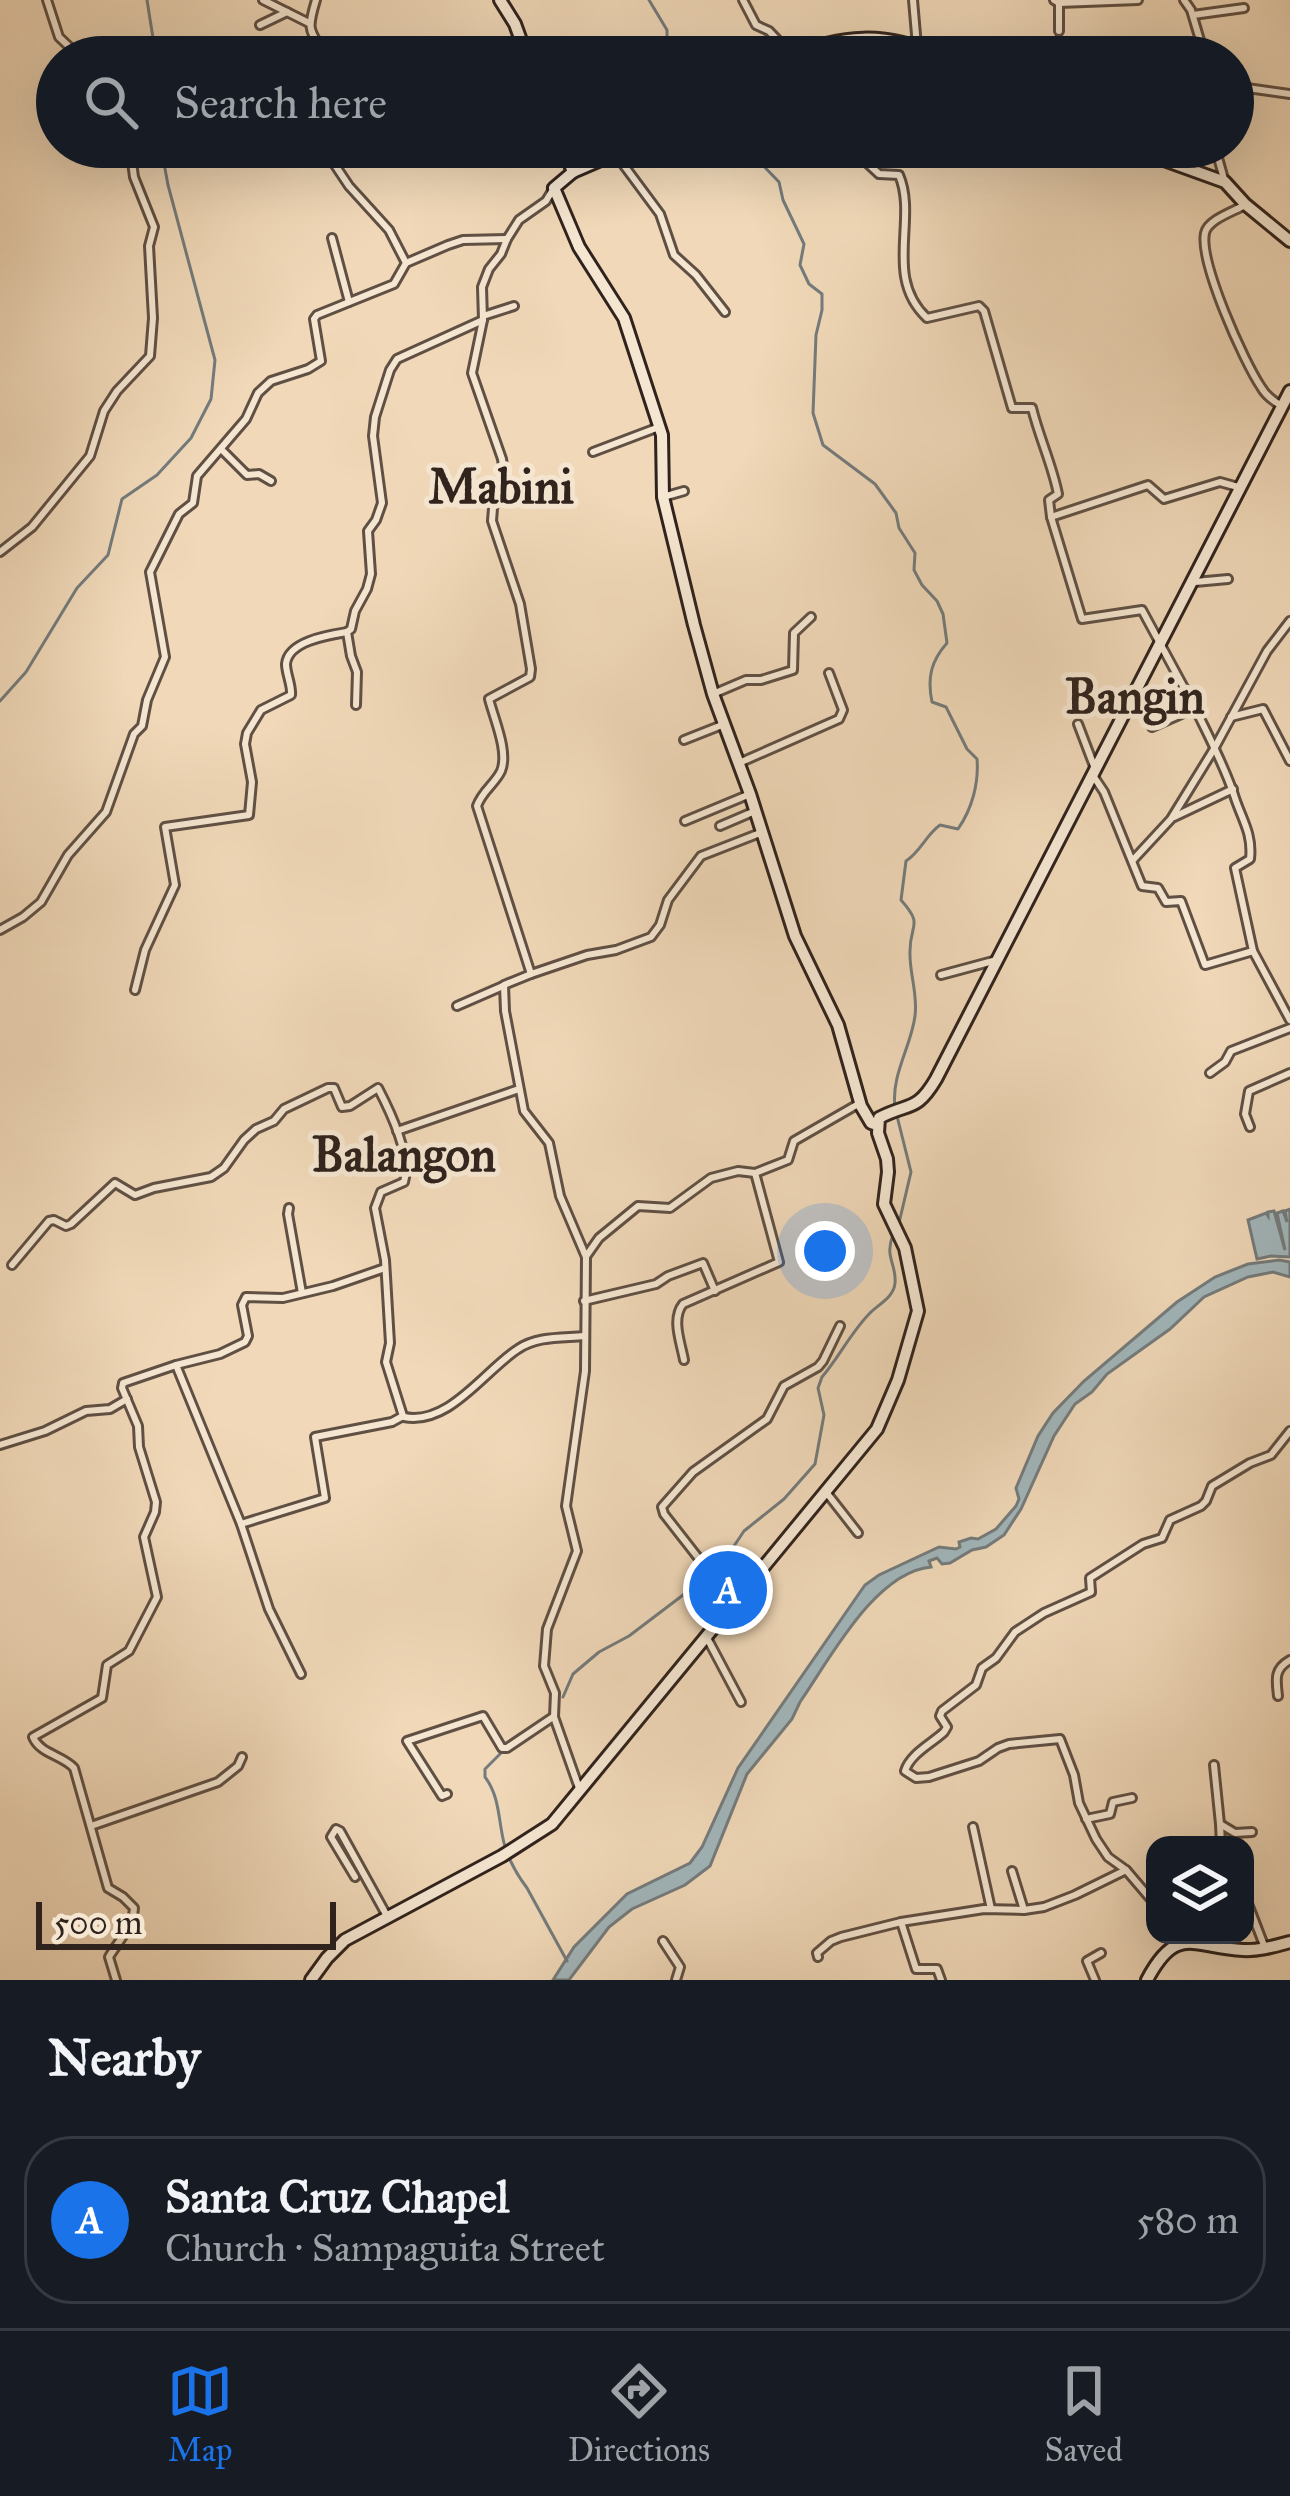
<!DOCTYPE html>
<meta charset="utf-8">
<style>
body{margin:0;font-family:"IM FELL Great Primer",serif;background:#242831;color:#f1f3f6}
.controls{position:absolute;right:36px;bottom:36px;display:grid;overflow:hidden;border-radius:24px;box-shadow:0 12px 48px #0002}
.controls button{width:108px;height:108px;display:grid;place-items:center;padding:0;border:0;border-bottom:3px solid #363941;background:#171b24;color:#f1f3f6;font:60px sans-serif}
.scale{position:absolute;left:36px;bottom:30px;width:300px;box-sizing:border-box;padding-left:12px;border:6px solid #30231d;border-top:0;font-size:33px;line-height:42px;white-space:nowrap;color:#30231d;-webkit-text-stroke:9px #f5e6d1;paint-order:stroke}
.you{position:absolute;left:825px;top:1251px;width:42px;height:42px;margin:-30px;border:9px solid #fff;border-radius:50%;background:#1a73e8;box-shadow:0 0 0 18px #1a73e833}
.badge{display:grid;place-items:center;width:78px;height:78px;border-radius:50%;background:#1a73e8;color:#fff;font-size:39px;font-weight:700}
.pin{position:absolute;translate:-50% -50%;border:6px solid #fff;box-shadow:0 3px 12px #0006}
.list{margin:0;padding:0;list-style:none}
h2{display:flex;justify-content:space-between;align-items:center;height:156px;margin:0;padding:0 48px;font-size:51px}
h2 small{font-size:39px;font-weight:400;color:#9ea1a6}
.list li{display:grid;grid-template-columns:78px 1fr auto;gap:36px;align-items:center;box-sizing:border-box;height:168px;margin:0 24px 24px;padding:0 24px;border:3px solid #363941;border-radius:48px}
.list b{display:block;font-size:45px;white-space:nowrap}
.list p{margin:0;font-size:39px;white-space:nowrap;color:#9ea1a6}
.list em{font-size:39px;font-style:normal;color:#9ea1a6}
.icon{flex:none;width:66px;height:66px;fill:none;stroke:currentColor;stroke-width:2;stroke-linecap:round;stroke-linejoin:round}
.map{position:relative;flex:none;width:1290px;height:1980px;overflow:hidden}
.search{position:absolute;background:#171b24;box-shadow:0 12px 48px #0002;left:36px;right:36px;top:36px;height:132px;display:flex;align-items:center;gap:30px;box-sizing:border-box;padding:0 42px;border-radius:66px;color:#9ea1a6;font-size:45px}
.sheet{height:348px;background:#171b24}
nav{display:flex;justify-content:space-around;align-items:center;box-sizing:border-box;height:168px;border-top:3px solid #363941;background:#171b24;font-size:33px;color:#9ea1a6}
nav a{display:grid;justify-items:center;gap:6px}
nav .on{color:#1a73e8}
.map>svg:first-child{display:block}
.water{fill:#a1b6bb;stroke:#747b7c;stroke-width:3}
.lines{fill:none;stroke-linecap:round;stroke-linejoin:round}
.stream{stroke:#747b7c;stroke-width:3}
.street-casing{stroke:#605044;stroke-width:12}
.secondary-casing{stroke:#30231d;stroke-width:16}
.street{stroke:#f5e6d1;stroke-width:6}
.secondary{stroke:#f5e6d1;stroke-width:10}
.labels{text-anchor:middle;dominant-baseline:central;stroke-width:10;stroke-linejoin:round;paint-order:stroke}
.quarter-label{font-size:48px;font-weight:bold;fill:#30231d;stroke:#f5e6d1}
</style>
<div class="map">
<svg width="1290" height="1980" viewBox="0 0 1290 1980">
<rect width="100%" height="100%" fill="#f0d8b8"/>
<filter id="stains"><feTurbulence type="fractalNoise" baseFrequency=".00167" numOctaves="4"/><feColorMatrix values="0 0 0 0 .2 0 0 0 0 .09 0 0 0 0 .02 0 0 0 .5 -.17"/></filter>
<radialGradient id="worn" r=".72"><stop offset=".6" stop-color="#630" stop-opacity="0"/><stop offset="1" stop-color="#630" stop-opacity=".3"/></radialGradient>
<g class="water">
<path d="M1290,1209V1257L1271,1256L1257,1259L1248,1220L1266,1213L1268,1216V1212L1274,1211L1285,1250L1277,1213L1283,1211L1287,1222L1285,1211Z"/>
<path d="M1279,1260L1290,1262V1277L1273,1272L1248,1277L1204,1297L1170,1329L1107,1374L1092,1392L1075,1404L1054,1436L1021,1509L1004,1535L986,1547L972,1550L950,1563L942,1564L937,1558L929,1561L931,1567C875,1572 830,1659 800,1702L792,1719L747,1774L710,1866L685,1885L632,1909L609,1927L569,1980H553L574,1947L627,1894L690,1863L702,1847L738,1768L865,1585L879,1575L939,1547L956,1549L960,1547L959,1542L971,1538L978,1539L996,1529L1016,1506L1019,1499L1016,1488L1038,1436L1053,1413L1084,1381L1177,1302L1215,1277L1248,1264Z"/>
</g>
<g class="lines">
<g class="stream">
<path d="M147,0L156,57"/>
<path d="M649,0L667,30V57"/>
<path d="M739,147L751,153L779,182L783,200L804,244L800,265L809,284L822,294V310L816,335L813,413L823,445L875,484L896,513L899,528L915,553L914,570L922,585L937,601L943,614L947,643C931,661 927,678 932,702L946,707L967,749L977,759C979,783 972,809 958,829L940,825C926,835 921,851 906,861L901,900C924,926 910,923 910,951C909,973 918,993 915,1016C911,1047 891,1075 895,1107"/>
<path d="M0,701L26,672L77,588L108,555L122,499L157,475L191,438L211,399L215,360L168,185L161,147"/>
<path d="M897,1116L911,1172L899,1223"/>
<path d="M563,1697L573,1674L599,1652L629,1636L720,1567L744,1531L784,1499L815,1464L824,1415L818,1388L822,1377C839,1357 852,1331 870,1313C879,1304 894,1297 895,1283C897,1265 884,1257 893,1235"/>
<path d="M502,1752L485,1769V1777C500,1797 498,1819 504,1843C508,1858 518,1876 527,1888L567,1961"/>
</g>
<defs>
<g id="street">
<path d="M47,0L59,37L80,57"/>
<path d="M263,0L309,23"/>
<path d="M316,0C306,33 310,29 326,57"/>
<path d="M743,0L756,25L769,31L791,54"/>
<path d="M913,0L917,46"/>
<path d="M1054,0L1059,3L1138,0"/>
<path d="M1184,0L1191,10L1205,57"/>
<path d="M1193,15L1244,8"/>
<path d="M260,25L287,12"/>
<path d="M1059,31V3"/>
<path d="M1138,54L1203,52"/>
<path d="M1082,57L1130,53L1140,55"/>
<path d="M1233,86L1290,94"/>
<path d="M323,147L349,186L389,230L406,263"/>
<path d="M850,147L879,174L899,175C918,219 883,277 927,318L979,306L984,311L1012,408H1032C1039,437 1052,464 1058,494L1049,500L1051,517L1082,619L1142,610L1195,708"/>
<path d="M1215,147L1224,179"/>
<path d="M617,156L660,214L674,255L696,275L725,312"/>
<path d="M1243,206C1232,212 1208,220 1205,233C1199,262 1244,362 1261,387C1266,396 1273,401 1282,406"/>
<path d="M332,238L349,302"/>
<path d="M483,316L514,306"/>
<path d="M221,449L247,475L259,474L271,481"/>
<path d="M593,452L659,427"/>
<path d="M663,497L684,491"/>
<path d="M1051,517L1148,485L1164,499L1220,482L1238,487"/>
<path d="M0,552L32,527L90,456L104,411L117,391L150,356L153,318L149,246L154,227L134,177L130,147"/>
<path d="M1195,582L1228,579"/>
<path d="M713,694L746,680H761L793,670L794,633L811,617"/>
<path d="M356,705L357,672L351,656L347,632L351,629L355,611L367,589L371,574L368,531L376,520L382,503L373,436L375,417L390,370L397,359L483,320"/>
<path d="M1231,717L1263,709L1290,761"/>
<path d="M1078,724L1094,766"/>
<path d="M684,740L722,725"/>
<path d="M739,763L839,719L843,710L829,673"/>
<path d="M1094,777L1104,792L1142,886L1158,888L1166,902L1181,901L1205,965L1253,951L1235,868L1250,859C1253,833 1241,818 1234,795C1224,765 1209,737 1195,708L1152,727L1134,695"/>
<path d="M1174,817L1233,789"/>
<path d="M685,821L750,794"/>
<path d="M720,826L755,811"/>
<path d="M1133,860L1171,819L1214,749L1267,651L1290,621"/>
<path d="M0,930L23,917L41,902L68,855L106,812L134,734L142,726L147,700L165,657L150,572L179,514L193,503L197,476L246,419L258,393L271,381L308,369L321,361L314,319L317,315L394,284L406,263L448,245L463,240L507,239"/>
<path d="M1253,951L1290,1020"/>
<path d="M531,974L477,806C482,791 495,784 501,771C509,752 494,719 489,699L530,677L531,669L520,604L492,521L493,508L505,479L502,459L472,373L483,320L482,287L489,269L501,254L507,239L519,220L546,201L554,188"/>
<path d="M941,975L993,961"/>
<path d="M135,990L145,950L175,885L165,827L249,815L252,782L245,744L247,733L261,710L291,695C292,685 286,674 286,664C288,641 329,635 347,632"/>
<path d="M457,1006L503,986"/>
<path d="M1210,1073L1225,1062L1231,1051L1290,1028"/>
<path d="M1250,1127L1245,1114L1249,1091L1290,1073"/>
<path d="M397,1131L519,1089"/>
<path d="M289,1208L288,1214L302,1293"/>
<path d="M587,1255L599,1238L638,1206L670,1208L711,1178L738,1171L755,1173L788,1160L794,1141L860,1103"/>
<path d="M12,1265L49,1221L54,1220L66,1226L71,1224L115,1183L135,1195L154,1188L211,1177L224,1168L244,1140L256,1129L274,1121L284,1109L328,1088H334L342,1107L350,1106L378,1088C390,1111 412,1156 404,1182L381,1192L375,1208L385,1260L390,1343L386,1362L403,1416L392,1422L315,1437L325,1498L241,1524"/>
<path d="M584,1301L656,1284L668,1276L703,1263L715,1291"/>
<path d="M684,1360C681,1343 671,1319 683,1304L779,1262L755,1173"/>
<path d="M176,1365L220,1354L245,1342L248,1336L242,1305L246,1297L283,1298L333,1286L385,1268"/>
<path d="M404,1417C449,1426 485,1370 518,1349C537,1336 562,1338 584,1336"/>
<path d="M0,1445L45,1431L86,1411L110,1409L127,1399"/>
<path d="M826,1492L858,1533"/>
<path d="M732,1601L664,1514L662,1507L693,1472L767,1419L784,1386L818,1367L823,1361L840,1326"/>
<path d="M707,1638L741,1702"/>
<path d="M1278,1696C1276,1679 1274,1669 1290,1660"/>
<path d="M1214,1765L1220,1824"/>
<path d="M579,1788L554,1717L555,1693L544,1666L547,1629L577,1551L566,1506L585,1371L586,1257L560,1196L549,1143L524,1111L505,1011L504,985L531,974L587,955L616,950L651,937L660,925L668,900L701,856L760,833"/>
<path d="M447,1794L442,1796L407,1741L483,1716L502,1748H507L553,1717"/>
<path d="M1086,1819L1110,1814L1113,1802L1132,1798"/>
<path d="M91,1826L218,1782L238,1766L242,1757"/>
<path d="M973,1827L991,1909"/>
<path d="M1221,1845L1220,1824L1235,1833L1252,1832"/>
<path d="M1012,1871L1024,1910"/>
<path d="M355,1877L331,1837L336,1829L340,1831L387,1916"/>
<path d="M1245,1896L1265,1948"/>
<path d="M1155,1904L1126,1870L1108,1857L1096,1839L1079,1803L1074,1775L1060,1739L1009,1744L998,1748L979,1761L929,1777L916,1778L905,1771C910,1754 931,1744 944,1732L947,1727L940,1716L942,1711L976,1685L982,1668L996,1658L1015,1632L1044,1613L1091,1592L1090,1578L1143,1544L1162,1538L1170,1520L1201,1506L1206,1501L1212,1486L1250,1463L1271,1455L1290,1431"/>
<path d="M901,1922L916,1969H937L941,1980"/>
<path d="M663,1941L680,1967L676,1980"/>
<path d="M818,1957L817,1953L831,1941L841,1937L901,1922L984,1909L1024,1910L1044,1907L1075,1895L1126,1870"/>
<path d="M116,1980L109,1957C118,1942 133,1926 134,1908L123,1897L108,1888L74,1768C62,1755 40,1754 33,1737L102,1698L107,1665L129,1651L157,1597L144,1537L155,1512L156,1502L139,1447L138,1426L122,1388L123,1383L176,1365L241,1524L269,1609L301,1674"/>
<path d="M1095,1980L1087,1961L1101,1953"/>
</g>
<g id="secondary">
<path d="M500,0L515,24L527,57"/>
<path d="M786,57C841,35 886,30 940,57"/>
<path d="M563,147L573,172L554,188L579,247L624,318L662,435L663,497L694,625L713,694L750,794L795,936L838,1025L861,1106L871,1123L877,1125"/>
<path d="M1128,147L1225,182L1245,204L1290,241"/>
<path d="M573,172L631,147"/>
<path d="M311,1980L327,1958L345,1940L502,1856L552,1824L877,1429L898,1380L918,1311L905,1248L884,1204L888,1172L887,1159L878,1133L879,1118C909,1102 916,1113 936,1079L1290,391"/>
<path d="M1147,1980C1177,1923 1194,1948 1243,1950C1259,1951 1275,1946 1290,1942"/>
</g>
</defs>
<use href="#street" class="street-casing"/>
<use href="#secondary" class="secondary-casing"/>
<use href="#street" class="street"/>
<use href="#secondary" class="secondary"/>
</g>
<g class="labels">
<g class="quarter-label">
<text x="501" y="486">Mabini</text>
<text x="1135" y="696">Bangin</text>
<text x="404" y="1154">Balangon</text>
</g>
</g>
<rect width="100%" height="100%" filter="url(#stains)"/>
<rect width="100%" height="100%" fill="url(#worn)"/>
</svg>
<div class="controls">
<button><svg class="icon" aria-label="layers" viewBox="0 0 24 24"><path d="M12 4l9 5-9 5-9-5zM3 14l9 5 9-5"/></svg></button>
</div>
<div class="scale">500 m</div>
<div class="you"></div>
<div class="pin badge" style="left:728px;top:1590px">A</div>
<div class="search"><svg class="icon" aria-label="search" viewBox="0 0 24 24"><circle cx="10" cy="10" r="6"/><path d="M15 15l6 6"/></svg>Search here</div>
</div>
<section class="sheet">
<h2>Nearby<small></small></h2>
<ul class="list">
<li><span class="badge">A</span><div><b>Santa Cruz Chapel</b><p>Church · Sampaguita Street</p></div><em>580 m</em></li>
</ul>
</section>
<nav>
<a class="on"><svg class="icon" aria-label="map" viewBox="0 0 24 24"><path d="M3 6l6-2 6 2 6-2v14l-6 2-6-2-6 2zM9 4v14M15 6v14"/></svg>Map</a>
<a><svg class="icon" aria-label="directions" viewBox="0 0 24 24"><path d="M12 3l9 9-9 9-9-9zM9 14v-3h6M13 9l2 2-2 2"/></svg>Directions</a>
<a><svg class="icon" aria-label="saved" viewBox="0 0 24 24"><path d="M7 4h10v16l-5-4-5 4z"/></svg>Saved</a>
</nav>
